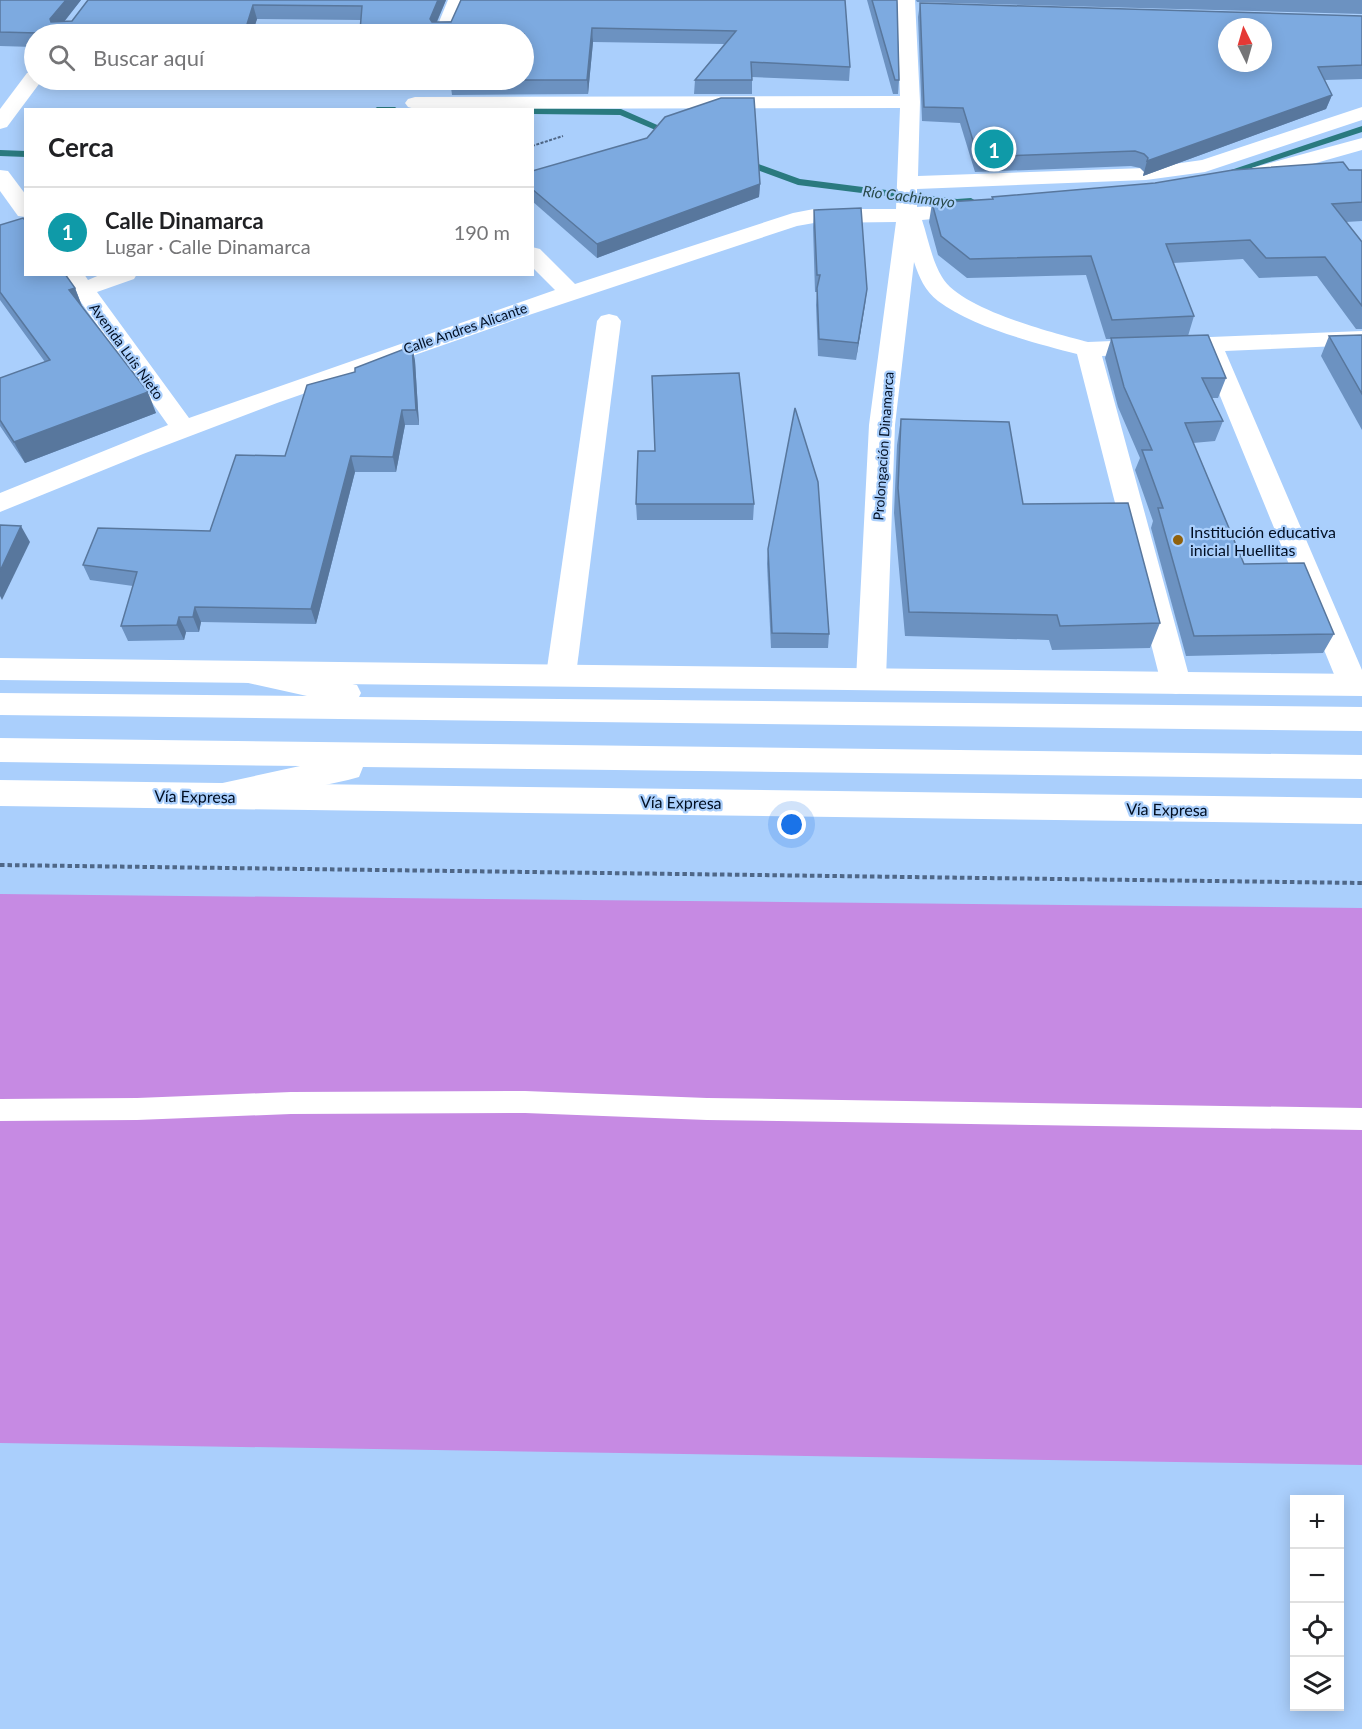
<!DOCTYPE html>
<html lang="es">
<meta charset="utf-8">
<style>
body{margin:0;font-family:Lato,sans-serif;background:#f6f6f6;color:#202124}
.controls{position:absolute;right:18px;bottom:18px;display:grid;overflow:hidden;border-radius:0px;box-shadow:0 3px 15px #0003}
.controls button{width:54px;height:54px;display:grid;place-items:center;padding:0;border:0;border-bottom:2px solid #e0e0e0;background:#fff;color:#202124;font:30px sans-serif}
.compass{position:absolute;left:1218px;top:18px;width:54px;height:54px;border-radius:50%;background:#fff;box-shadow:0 3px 15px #0003;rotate:355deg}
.you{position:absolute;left:792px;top:825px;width:21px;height:21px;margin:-15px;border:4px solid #fff;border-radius:50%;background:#1a73e8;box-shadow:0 0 0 9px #1a73e833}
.badge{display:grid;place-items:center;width:39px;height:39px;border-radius:50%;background:#b45309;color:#fff;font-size:20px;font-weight:700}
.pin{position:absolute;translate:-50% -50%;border:3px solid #fff;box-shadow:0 2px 6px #0006}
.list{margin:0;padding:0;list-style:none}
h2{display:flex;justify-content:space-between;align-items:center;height:78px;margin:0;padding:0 24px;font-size:26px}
h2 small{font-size:20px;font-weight:400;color:#757577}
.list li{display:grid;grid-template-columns:39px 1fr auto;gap:18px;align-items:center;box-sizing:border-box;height:90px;padding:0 24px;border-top:2px solid #e0e0e0}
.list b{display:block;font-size:22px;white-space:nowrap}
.list p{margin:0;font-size:20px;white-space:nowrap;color:#757577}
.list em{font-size:20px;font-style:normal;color:#757577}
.icon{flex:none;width:33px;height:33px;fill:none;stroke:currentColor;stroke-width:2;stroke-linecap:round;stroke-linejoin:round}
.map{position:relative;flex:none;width:1362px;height:1729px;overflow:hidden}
.search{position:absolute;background:#fff;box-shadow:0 3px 15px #0003;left:24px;top:24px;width:510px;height:66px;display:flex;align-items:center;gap:15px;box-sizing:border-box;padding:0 21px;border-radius:33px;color:#757577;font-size:22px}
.panel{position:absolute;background:#fff;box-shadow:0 3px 15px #0003;left:24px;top:108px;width:510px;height:168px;border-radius:0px}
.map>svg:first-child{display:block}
.green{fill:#c68ae3}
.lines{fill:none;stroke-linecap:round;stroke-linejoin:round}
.stream{fill:#2a7a7f;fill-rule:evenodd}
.path-far1{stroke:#4f6787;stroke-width:2;stroke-dasharray:3 1.5;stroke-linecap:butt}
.path{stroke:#4f6787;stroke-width:4;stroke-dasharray:4.5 3;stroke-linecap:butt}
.lane{fill:#fff;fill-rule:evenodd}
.street{fill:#fff;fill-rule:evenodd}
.secondary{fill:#fff;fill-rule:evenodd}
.primary{fill:#fff;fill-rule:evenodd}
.wall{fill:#6c92c1}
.shaded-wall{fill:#58779d}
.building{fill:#7daae0;stroke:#58779d;stroke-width:1.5;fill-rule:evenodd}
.poi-dot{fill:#90610c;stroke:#aacffc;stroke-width:2}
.labels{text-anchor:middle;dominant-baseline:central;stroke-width:4.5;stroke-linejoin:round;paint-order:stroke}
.far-street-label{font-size:14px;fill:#010e22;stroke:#aacffc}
.far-water-label{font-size:15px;font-style:italic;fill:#284948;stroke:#aacffc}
.poi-label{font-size:16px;fill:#010e22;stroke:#aacffc;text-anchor:start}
.street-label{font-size:16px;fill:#010e22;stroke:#aacffc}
</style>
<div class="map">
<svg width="1362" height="1729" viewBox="0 0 1362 1729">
<rect width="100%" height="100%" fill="#aacffc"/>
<path class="green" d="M0,894L1362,908V1465L0,1443Z"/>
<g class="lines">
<g class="stream">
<path d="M377,107H395L399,110H373Z"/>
<path d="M532,108L621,109L680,135L672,137L620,115L532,114V110H528Z"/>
<path d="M1362,126V132L1221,178L1213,176Z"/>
<path d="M0,150L26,151V157L0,156Z"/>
<path d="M739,157L800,179L957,199L971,198L976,201L971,204L957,205L798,185L736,162V158Z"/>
</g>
<path class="path-far1" d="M532,146L563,136"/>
<path class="path" d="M0,865L1362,883"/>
<path class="lane" d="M525,1091L707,1098L1362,1108V1130L707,1120L525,1113L291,1114L137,1120L0,1121V1099L137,1098L291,1092Z"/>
<g class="street">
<path d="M448,0H466L452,34H434Z"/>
<path d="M897,0H915L920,102L918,176L1146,168L1202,160L1362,107V120L1205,172L1146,180L917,189V207L974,202L982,204L985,209L982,214L922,220C928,238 932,261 942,277C960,309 1053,333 1088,342L1362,331V345L1225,351L1362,670V692L1353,695L1342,692L1338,684L1202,352L1102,356L1191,683L1187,691L1176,694L1165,691L1161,683L1077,354C1035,343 972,327 938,301C925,291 919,277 914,262L895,425L886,679L882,687L871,690L860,687L856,679L869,425L896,222L814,223L797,226L529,315L277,403L143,454L0,512V493L168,425L61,274H84L88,280L102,274H137L134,279L97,292L189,418L555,290L532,267V247L540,249L575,284L793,213L814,209H896L900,108L415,109L408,107L405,103L408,99L415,97L900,96Z"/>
<path d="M34,71V80H42L7,127L0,129V109L27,73Z"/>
<path d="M1362,138V150L1245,183L1237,182L1234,177L1237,172Z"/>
<path d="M0,170L8,171L26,195V217L18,216L0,191Z"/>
<path d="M609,314L617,316L621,321L576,675L572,683L561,686L550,683L546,675L597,321L601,316Z"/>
</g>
<g class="secondary">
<path d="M0,658L1362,674V696L0,680Z"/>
<path d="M0,780L1362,798V824L0,806Z"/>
</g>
<g class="primary">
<path d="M246,661L357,685L361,693L359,697L1362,707V731L0,715V693L307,696L235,680L231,672L235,664Z"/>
<path d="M0,738L1362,755V779L363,767L359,777L348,780L215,809L204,805L199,796L204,787L300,766L0,762Z"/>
</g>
</g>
<g class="wall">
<path d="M0,0H81L64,22L72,21L88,0H446L437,22L845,0L850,67L849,81L752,77V94H694L695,80L724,44L593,42L588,94L452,95L450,80L524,34H360L361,20L257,19L252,34H34V47L0,46Z"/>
<path d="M867,0H897L899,80L898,94H893Z"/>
<path d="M916,0H1362V14L917,2Z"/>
<path d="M920,3L1362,16V79L1325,80L1332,95L1326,109L1143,176L1144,172L1140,168L1131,166L975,172L960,123L922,121L918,17Z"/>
<path d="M1349,170H1362V221L1346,222L1362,242V329H1356L1317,276L1259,278L1243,259L1173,263L1194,316L1188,336L1226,378L1218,398H1212L1223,421L1215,441L1193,443L1244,564L1334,634L1323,653L1186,656L1151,528L1153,521L1135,470L1140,458L1118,407L1105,358L1111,339H1106L1086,275L967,278L938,255L929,222L932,203L992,199V197Z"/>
<path d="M532,171L760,184L759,197L597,258L532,201Z"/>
<path d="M814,210L867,289L856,360L818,356L816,305L817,292H815L813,227Z"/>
<path d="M0,225L75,288L82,306L156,413L25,463L0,426V378L45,362L0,300Z"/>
<path d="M1362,335V430L1321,356L1329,336Z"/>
<path d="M412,346L415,361L419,425H405L396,472H355L316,624L201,622L199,632H186L184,640L128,641L121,626L133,586L90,580L83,565L210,531L285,456L355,372Z"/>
<path d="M901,419L1023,504L1160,623L1150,648L1052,650L1049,640L905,636L894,513L897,445Z"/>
<path d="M636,504H754L753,520H637Z"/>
<path d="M768,549L829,634L828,648H771L767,564Z"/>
</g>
<g class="shaded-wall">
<path d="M66,0H81L55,33V34L50,19Z"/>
<path d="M438,0H446L434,28L430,19Z"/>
<path d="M253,5L257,19L252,34H244Z"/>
<path d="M592,28L593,42L588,94L587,80Z"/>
<path d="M1332,95L1326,109L1143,176L1147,161Z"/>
<path d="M760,184L759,197L597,258V244Z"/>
<path d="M75,288L83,309L69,290Z"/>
<path d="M867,289L865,305L856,360L858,343Z"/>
<path d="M412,346L415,361L419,425L416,410Z"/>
<path d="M148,392L156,413L25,463L14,442Z"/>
<path d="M402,410L405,425L396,472L393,457Z"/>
<path d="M351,456L355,472L316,624L311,609Z"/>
<path d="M21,526L30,542L2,600L0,596V571Z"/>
<path d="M195,607L201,622L199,632L193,617Z"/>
<path d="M179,617L186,632L184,640L177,625Z"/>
</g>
<g class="building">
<path d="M0,0H66L50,19L51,22L72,21L88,0H438L430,19L432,22H451L461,0H845L850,67L751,62L752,80H695L736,31L592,28L587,80H450H524V34H437L438,28L360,31L362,6L253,5L244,34H75L0,32Z"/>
<path d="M872,0H897L899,80H895Z"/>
<path d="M920,3L1362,16V65L1318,67L1332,95L1147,161L1148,158L1144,154L1135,151L978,157L963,108L924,107ZM1227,27H1263V63H1227Z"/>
<path d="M721,98H754L760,184L597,244L532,189V171L647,138L665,117Z"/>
<path d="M1343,162L1349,170H1362V202L1332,204L1362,242V306L1325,257L1266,258L1250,240L1166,244L1194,316L1112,320L1091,256L970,259L941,236L932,203L993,199L992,197L1155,183L1233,170Z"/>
<path d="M861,208L867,289L858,343L819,339L817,288L820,275H817L814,210Z"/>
<path d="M23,218L26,221V274H65L75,288L69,290L148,392L14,442L0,420V378L50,360L0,292V225Z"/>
<path d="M1208,335L1226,378H1202L1223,421L1185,423L1244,564L1304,563L1334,634L1194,636L1158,508H1163L1142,450H1152L1124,387L1111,338Z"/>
<path d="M1362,335V394L1329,336Z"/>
<path d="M412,346L416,410H402L393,457L351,456L311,609L195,607L193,617H179L177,625L121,626L137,572L83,565L98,528L210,531L236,455L285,456L307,385L355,372V368Z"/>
<path d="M739,373L754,504H636L638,451H655L652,376Z"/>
<path d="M795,408L818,482L829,634L772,633L768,549Z"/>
<path d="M901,419L1009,422L1023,504L1128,503L1160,623L1060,626L1057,615L909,612L898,488Z"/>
<path d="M0,525L21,526L0,571Z"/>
</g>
<circle class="poi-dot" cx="1178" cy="540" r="6"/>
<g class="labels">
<g class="far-street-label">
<text transform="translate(465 328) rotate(-19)">Calle Andres Alicante</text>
<text transform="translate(127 351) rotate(54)">Avenida Luis Nieto</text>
<text transform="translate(883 446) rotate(-86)">Prolongación Dinamarca</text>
</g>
<g class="far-water-label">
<text transform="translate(909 196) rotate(7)">Río Cachimayo</text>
</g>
<g class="poi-label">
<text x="1190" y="531">Institución educativa<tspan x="1190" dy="18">inicial Huellitas</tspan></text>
</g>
<g class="street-label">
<text transform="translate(195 796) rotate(1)">Vía Expresa</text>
<text transform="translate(681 802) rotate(1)">Vía Expresa</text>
<text transform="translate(1167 809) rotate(1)">Vía Expresa</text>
</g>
</g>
</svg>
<div class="controls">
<button>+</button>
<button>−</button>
<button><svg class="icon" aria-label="locate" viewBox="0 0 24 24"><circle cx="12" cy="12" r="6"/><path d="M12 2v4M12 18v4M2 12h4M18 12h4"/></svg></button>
<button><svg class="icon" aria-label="layers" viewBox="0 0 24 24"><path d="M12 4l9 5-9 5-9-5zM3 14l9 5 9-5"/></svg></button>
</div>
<svg class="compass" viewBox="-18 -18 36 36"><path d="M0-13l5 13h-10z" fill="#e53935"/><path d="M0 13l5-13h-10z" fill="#757577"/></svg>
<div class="you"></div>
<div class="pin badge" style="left:994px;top:149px;background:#0f9aa8">1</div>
<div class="search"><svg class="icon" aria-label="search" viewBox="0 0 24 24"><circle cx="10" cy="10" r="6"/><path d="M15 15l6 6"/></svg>Buscar aquí</div>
<section class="panel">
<h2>Cerca<small></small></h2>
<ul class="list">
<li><span class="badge" style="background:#0f9aa8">1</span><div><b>Calle Dinamarca</b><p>Lugar · Calle Dinamarca</p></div><em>190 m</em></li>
</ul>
</section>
</div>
